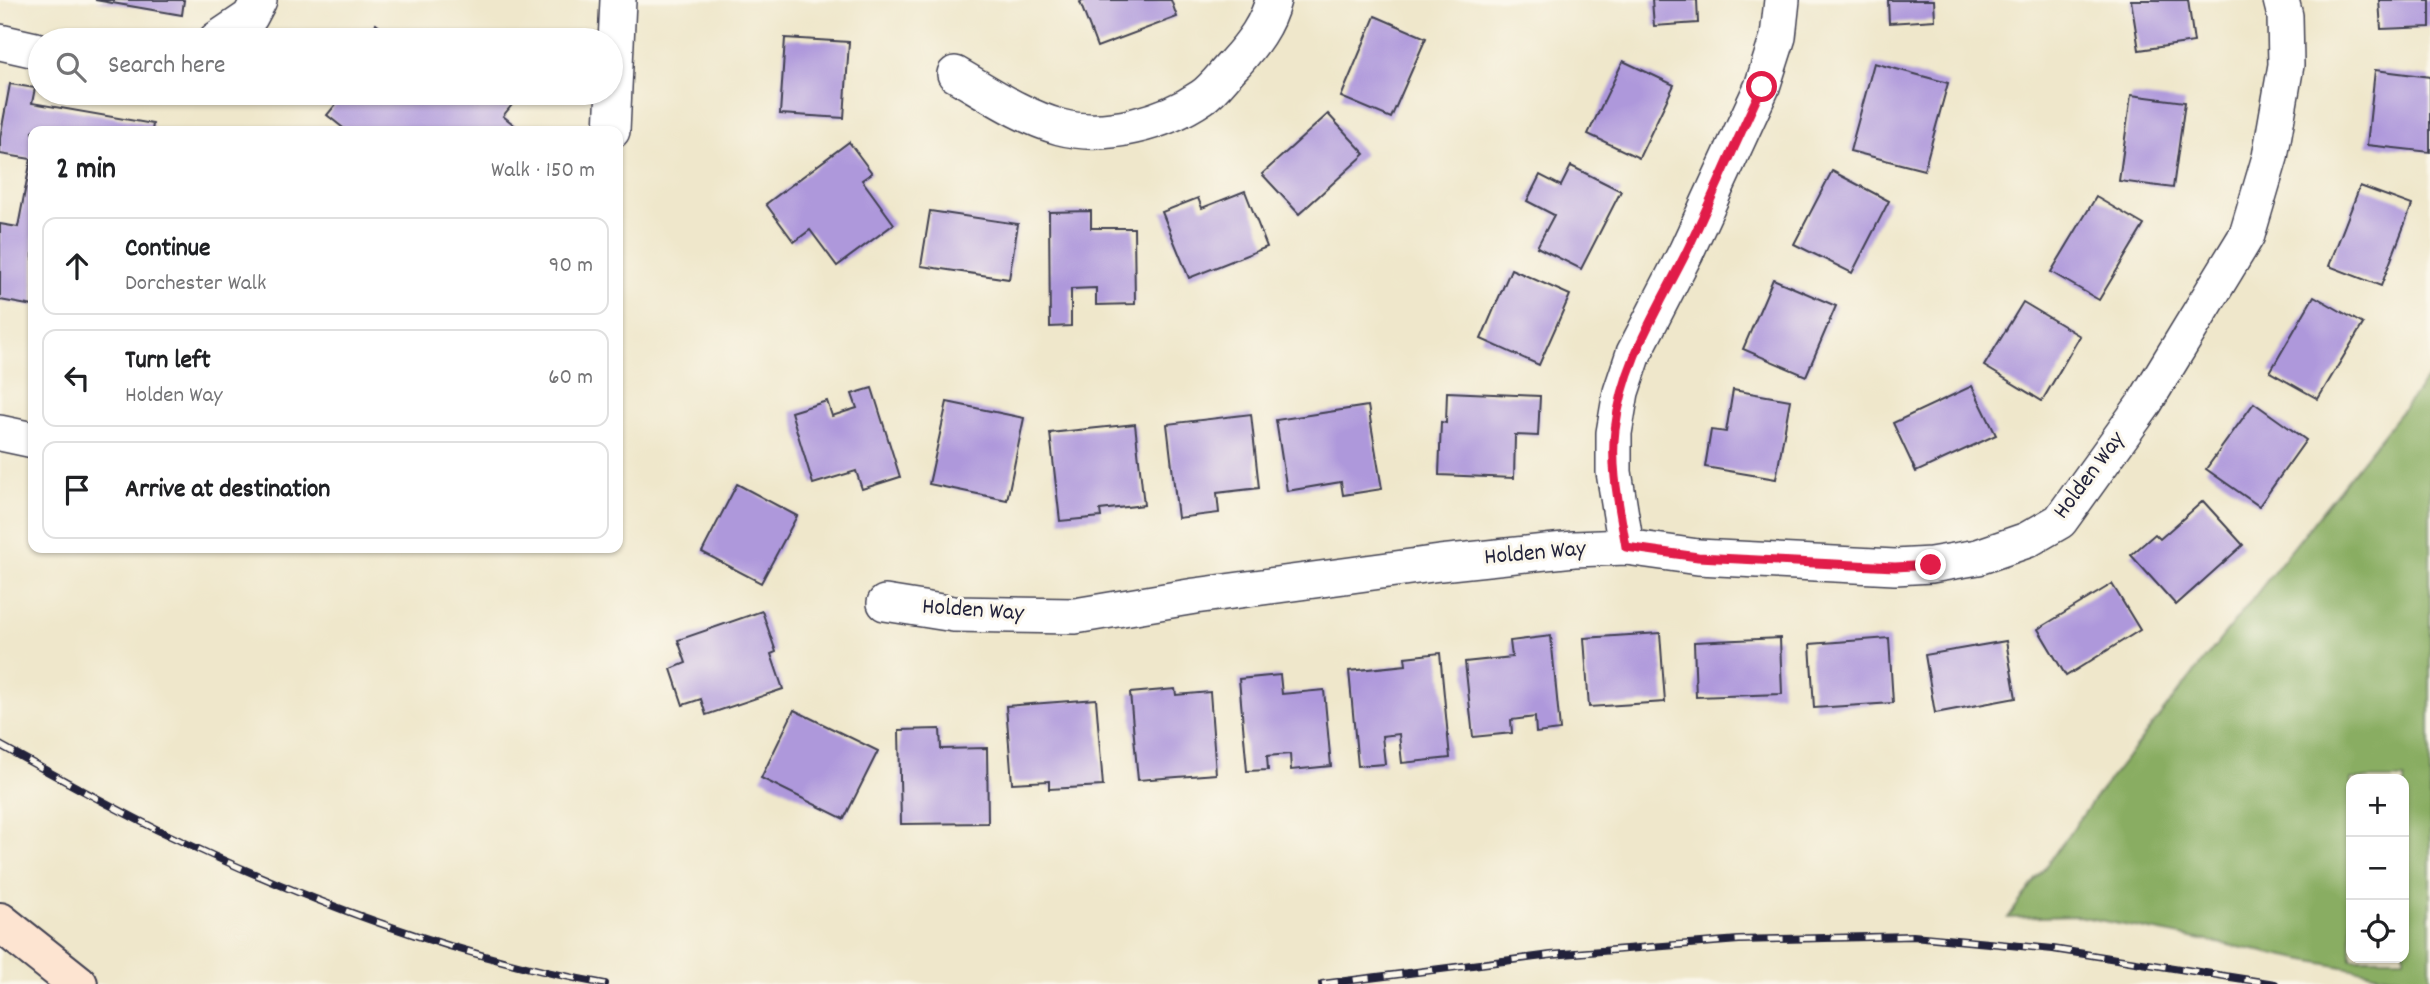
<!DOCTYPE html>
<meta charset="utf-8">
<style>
body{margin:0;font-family:Dekko,sans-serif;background:#f6f6f6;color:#202124}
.controls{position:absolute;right:21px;bottom:21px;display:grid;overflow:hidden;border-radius:14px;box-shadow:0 2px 5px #0004}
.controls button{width:63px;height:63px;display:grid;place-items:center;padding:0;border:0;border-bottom:2px solid #e0e0e0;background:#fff;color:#202124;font:35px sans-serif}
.stop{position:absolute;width:21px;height:21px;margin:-16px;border:5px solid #e11d48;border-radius:50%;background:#fff}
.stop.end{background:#e11d48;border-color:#fff;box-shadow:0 2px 7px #0008}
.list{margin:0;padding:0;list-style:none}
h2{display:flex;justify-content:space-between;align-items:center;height:91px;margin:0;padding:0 28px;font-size:30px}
h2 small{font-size:23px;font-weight:400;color:#757577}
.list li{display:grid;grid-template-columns:46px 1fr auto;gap:21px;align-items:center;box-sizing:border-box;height:98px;margin:0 14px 14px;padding:0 14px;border:2px solid #e0e0e0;border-radius:14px}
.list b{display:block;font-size:26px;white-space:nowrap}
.list p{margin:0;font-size:23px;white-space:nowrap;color:#757577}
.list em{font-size:23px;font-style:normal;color:#757577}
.icon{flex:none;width:38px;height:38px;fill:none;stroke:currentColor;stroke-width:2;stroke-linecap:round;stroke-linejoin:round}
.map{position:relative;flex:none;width:2430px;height:984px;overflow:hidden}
.search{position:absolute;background:#fff;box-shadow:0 2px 5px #0004;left:28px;top:28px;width:595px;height:77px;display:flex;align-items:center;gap:18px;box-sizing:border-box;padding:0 24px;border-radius:38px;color:#757577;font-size:26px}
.panel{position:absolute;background:#fff;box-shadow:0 2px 5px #0004;left:28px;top:126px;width:595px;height:427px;border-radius:14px}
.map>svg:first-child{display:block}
.forest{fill:#89ad62;stroke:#56684e;stroke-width:2;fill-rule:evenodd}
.building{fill:#ae98db}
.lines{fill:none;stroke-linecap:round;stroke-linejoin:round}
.minor-casing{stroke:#414051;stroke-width:38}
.secondary-casing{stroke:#414051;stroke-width:42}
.minor{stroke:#fff;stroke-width:35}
.secondary{stroke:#fde4d1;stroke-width:38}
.rail-casing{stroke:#22223b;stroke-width:8}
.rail{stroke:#fbf7ec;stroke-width:5;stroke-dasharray:16;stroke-linecap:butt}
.route{stroke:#e11d48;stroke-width:9}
.labels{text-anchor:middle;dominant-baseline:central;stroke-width:6;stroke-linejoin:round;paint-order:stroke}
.street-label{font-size:24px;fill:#22223b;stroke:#fbf7ec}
</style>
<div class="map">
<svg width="2430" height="984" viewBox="0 0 2430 984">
<rect width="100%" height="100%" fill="#fbf7ec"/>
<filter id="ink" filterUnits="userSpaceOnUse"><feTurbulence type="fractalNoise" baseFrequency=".0143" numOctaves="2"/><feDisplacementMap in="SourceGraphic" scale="14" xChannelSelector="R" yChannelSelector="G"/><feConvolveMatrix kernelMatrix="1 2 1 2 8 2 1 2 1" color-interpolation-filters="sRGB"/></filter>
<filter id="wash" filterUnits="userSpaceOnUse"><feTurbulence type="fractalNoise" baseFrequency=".00686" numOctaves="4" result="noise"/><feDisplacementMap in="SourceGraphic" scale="28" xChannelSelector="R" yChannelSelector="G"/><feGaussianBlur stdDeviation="1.57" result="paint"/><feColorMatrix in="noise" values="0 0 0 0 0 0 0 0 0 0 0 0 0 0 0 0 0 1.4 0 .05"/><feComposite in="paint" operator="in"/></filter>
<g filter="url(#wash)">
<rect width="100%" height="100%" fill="#efe7cb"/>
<path class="forest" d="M2430,375V984L2078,916L2008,918L2098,794ZM2351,779H2404V958H2351Z"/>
<g id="blocks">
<g class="building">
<path d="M95,0H184L182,15Z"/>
<path d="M1085,0H1171L1177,17L1097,47L1080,2Z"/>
<path d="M1652,0H1697L1698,23L1654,26Z"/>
<path d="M1888,0H1934L1935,20L1889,23Z"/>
<path d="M2131,0H2188L2194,42L2139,50Z"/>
<path d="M2379,0H2430V27L2381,29Z"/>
<path d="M1375,16L1426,38L1391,118L1341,97Z"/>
<path d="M376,24L396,40H362Z"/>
<path d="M785,38L849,42L844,118L780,114Z"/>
<path d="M1623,61L1674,85L1639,158L1588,134Z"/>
<path d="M1874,63L1948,83L1924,170L1850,151Z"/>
<path d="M2375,70L2430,77V152L2367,145Z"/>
<path d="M10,84L35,88L32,103L153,124L152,131H33V306L0,300V224L18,227L31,159L0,154V138Z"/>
<path d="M345,93H460L476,105L487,93H506L515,101L503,116L522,131H347L327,115Z"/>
<path d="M2131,95L2185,102L2173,188L2119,181Z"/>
<path d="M1328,114L1365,154L1299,214L1262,174Z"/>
<path d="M849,142L872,173L862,180L894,224L837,266L810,230L794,242L766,204Z"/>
<path d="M1571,166L1621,191L1581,269L1537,247L1554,215L1527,201L1540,175L1561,186Z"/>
<path d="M1832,171L1889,201L1852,273L1794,244Z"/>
<path d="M2360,186L2412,205L2381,286L2329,266Z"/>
<path d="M1245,191L1267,247L1189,278L1162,212L1198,198L1202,208Z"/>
<path d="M2096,197L2144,225L2099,300L2051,272Z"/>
<path d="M930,211L1018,224L1009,279L921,266Z"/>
<path d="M1091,211V228H1134L1135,304L1096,305V288L1071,289V326L1050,327L1049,212Z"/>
<path d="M1511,269L1570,295L1539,365L1481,339Z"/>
<path d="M1773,279L1836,306L1806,376L1743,349Z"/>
<path d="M2314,296L2363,324L2318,399L2270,372Z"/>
<path d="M2023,302L2080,336L2042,401L1984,366Z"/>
<path d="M1972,386L1996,435L1916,472L1893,423Z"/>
<path d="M872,388L900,477L862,489L856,471L813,484L791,412L827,401L832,416L857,408L852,394Z"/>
<path d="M1733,390L1790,400L1776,479L1705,467L1711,430L1726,432Z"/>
<path d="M1447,392L1540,396L1538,436L1515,435L1514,478L1439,475L1441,422L1446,423Z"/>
<path d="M947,402L1024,418L1007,500L929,484Z"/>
<path d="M2254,403L2306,440L2259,506L2206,469Z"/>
<path d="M1368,406L1382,489L1343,495L1341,482L1287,491L1276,420Z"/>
<path d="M1251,414L1259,488L1217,493L1219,513L1178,518L1167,424Z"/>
<path d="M1135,424L1144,505L1100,510L1101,517L1060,521L1050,433Z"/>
<path d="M737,484L797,516L761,583L702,552Z"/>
<path d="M2203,501L2243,545L2176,605L2131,555L2155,534L2160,539Z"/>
<path d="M2112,584L2140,630L2066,676L2038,629Z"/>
<path d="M762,611L776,652L771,654L783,689L706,715L701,699L683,705L671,669L686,663L678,640Z"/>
<path d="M1660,633L1665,702L1589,707L1584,638Z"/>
<path d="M1551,636L1560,730L1536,733L1535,717L1511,720L1512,733L1473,737L1465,662L1512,657L1510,641Z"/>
<path d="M1780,638L1782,694L1696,697L1694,642Z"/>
<path d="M1889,638L1893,703L1814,708L1810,644Z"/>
<path d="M2006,641L2016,698L1935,713L1925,655Z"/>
<path d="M1440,653L1450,758L1402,763L1399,734L1382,736L1385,764L1358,766L1349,671L1406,665L1405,657Z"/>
<path d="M1280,675L1282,694L1324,690L1331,766L1291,770L1290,754L1267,756L1268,770L1247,771L1239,679Z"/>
<path d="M1175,689L1176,695L1210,692L1216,774L1138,780L1130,693Z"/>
<path d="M1096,699L1103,786L1049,789V781L1012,783L1006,706Z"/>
<path d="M794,710L878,751L844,819L761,778Z"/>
<path d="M940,729L941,749L987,748L988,823L901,824L899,730Z"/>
</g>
</g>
</g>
<g filter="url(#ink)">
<use href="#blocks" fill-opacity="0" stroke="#414051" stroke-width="2"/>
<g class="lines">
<defs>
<g id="minor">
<path d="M216,40L250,17L259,0"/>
<path d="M0,42L40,51"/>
<path d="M955,74C988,93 1023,117 1060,127C1105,139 1164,123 1202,97C1214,89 1224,74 1235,63C1252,44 1267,25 1273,0"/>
<path d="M612,131L618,0"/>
<path d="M0,433L33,440"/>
<path d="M1626,547L1614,472V433L1621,392L1634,353L1686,252L1762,87L1778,37L1782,0"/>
<path d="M885,603L954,614L1075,616L1195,596L1440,563L1574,549L1626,547L1698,557L1895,567L1931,565L1978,557L2027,540L2060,521L2144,404L2247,235L2270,157L2286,65L2285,16L2281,0"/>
</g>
<path id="secondary" d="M0,922L78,984"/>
</defs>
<use href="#minor" class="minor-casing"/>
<use href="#secondary" class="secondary-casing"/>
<use href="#minor" class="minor"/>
<use href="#secondary" class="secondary"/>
<defs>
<g id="rail">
<path d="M0,745C54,775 109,806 164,833C305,900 452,956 605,984"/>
<path d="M1322,984L1551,955L1739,940L1913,936L2053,949L2275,984"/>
</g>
</defs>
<use href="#rail" class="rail-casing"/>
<use href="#rail" class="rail"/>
</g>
</g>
<g class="lines" filter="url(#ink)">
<path class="route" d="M1762,87C1736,142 1712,198 1686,253C1656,313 1623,362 1615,430C1610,469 1620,509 1626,547L1698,557L1895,567L1931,565"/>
</g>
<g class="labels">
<g class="street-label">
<text transform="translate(2090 476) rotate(-53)">Holden Way</text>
<text transform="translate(1535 554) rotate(-5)">Holden Way</text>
<text transform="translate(973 611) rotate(4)">Holden Way</text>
</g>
</g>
</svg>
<div class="controls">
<button>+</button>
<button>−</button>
<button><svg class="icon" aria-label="locate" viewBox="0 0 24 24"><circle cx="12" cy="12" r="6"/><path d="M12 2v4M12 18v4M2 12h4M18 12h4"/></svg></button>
</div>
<div class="stop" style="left:1762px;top:87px"></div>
<div class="stop end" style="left:1931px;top:565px"></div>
<div class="search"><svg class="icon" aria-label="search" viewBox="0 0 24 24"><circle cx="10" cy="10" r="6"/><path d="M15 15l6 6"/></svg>Search here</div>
<section class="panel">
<h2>2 min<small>Walk · 150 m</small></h2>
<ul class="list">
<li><svg class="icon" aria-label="ahead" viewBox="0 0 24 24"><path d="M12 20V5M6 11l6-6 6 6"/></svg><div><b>Continue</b><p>Dorchester Walk</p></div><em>90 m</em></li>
<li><svg class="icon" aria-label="left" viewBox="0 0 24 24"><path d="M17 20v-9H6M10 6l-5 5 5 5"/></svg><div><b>Turn left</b><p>Holden Way</p></div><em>60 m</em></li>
<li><svg class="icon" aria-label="arrive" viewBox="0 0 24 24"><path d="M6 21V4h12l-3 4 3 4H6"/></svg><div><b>Arrive at destination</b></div></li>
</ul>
</section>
</div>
